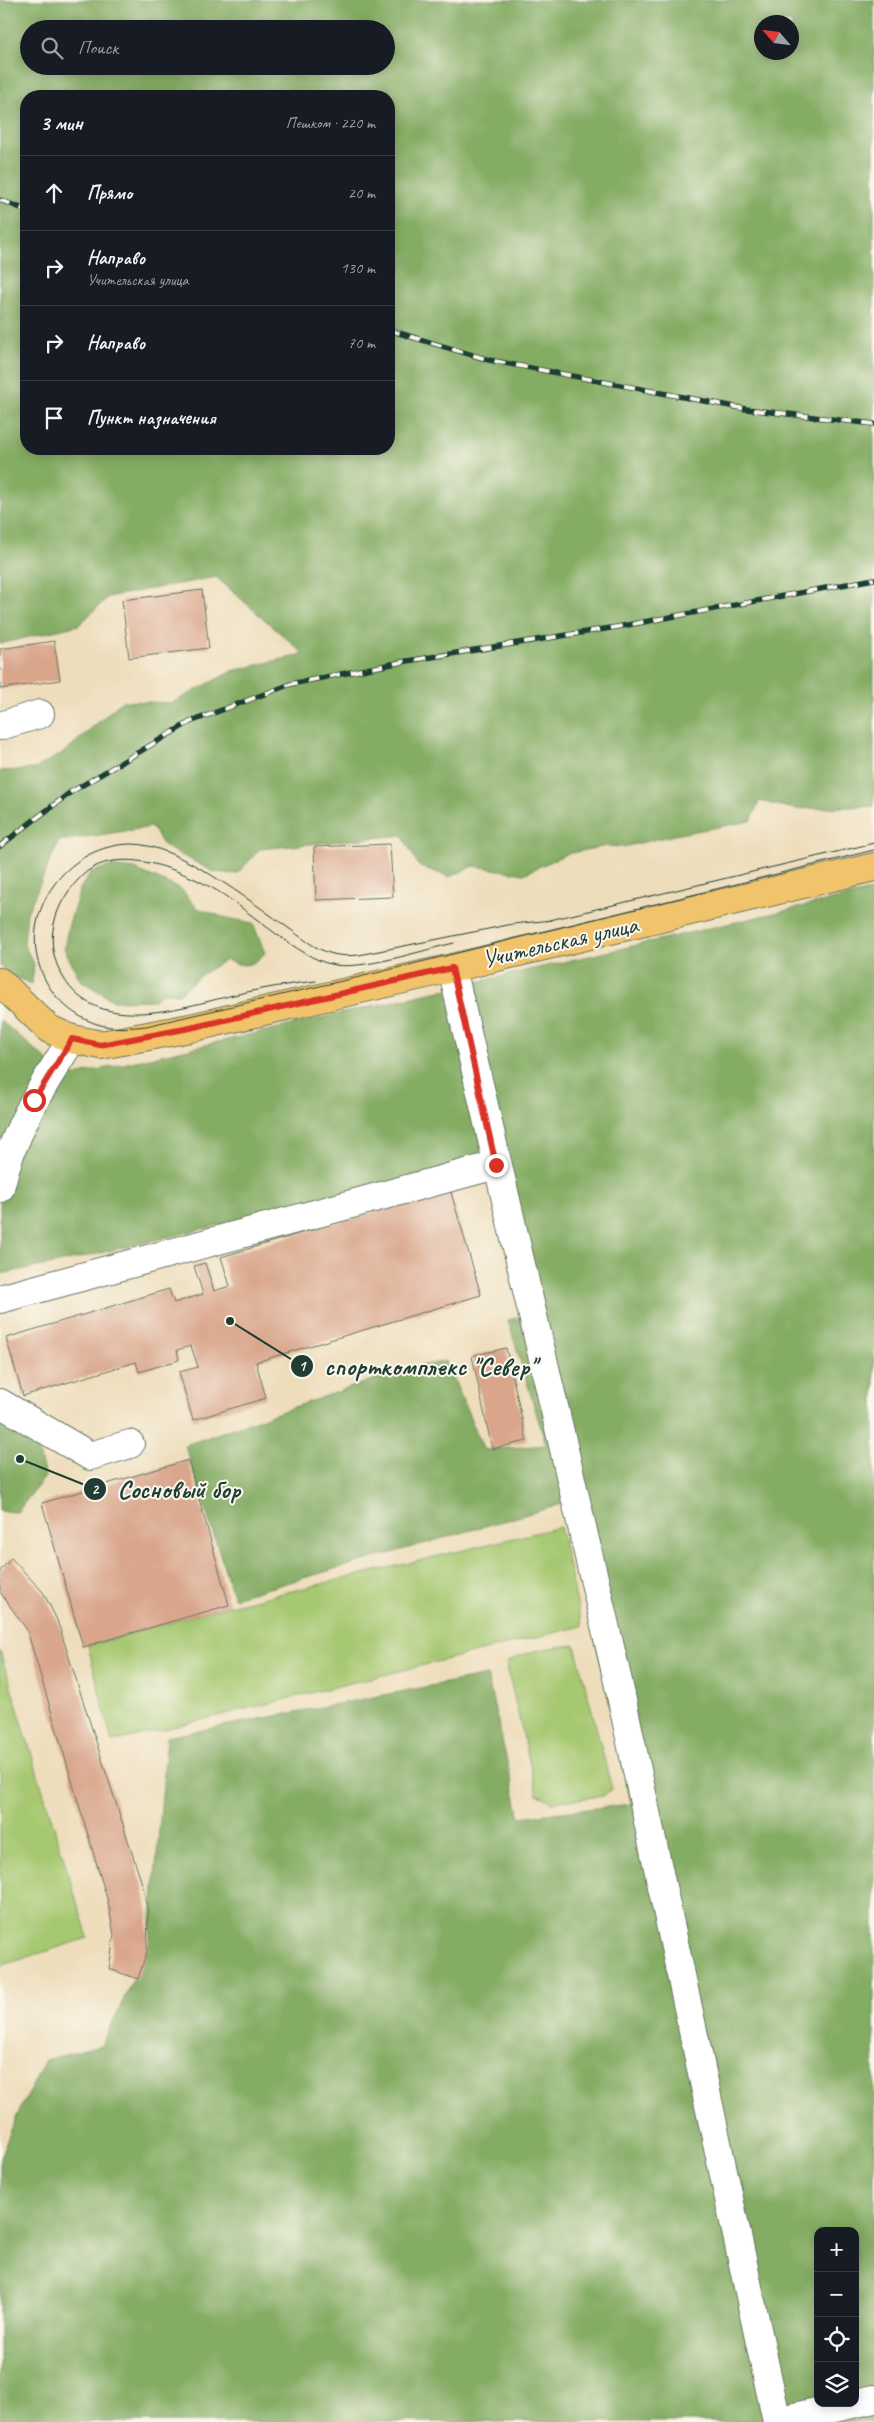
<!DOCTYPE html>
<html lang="ru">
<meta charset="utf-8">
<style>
body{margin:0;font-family:Caveat,sans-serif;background:#242831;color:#f1f3f6}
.controls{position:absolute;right:15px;bottom:15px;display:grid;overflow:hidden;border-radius:10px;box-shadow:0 2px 12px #0003}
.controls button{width:45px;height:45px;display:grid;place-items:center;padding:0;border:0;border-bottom:1px solid #363941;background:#171b24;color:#f1f3f6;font:25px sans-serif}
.compass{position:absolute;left:754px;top:15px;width:45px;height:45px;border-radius:50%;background:#171b24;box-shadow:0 2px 12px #0003;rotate:298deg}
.stop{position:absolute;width:15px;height:15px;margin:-11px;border:4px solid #d93025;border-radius:50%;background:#fff}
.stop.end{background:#d93025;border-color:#fff;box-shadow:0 1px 5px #0008}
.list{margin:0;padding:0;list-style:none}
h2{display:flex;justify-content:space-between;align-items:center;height:65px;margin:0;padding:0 20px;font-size:21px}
h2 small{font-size:16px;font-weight:400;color:#9ea1a6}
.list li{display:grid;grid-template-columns:32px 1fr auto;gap:15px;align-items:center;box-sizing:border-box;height:75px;padding:0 20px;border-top:1px solid #363941}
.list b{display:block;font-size:19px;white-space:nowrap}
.list p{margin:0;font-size:16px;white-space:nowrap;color:#9ea1a6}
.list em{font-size:16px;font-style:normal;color:#9ea1a6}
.icon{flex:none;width:28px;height:28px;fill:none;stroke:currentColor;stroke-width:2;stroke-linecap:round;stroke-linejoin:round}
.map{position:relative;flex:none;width:874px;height:2422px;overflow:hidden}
.search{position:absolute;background:#171b24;box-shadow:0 2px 12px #0003;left:20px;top:20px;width:375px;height:55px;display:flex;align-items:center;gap:12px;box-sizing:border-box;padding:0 18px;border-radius:28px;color:#9ea1a6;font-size:19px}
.panel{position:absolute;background:#171b24;box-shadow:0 2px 12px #0003;left:20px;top:90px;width:375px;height:365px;border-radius:20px}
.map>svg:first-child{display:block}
.green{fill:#a6c871;stroke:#628252}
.forest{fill:#84ac63;stroke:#52744c;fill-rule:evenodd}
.building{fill:#d9a68b}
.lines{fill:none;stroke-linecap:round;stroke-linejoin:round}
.minor-casing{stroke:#677563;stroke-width:30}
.major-casing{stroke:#677563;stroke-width:30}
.minor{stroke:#fff;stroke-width:28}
.major{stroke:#f1c36a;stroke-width:28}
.tram{stroke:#1f3d34;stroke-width:1}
.rail-casing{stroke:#1f3d34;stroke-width:5.5}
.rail{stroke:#fbf7ec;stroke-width:4;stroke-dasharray:11;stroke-linecap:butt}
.route{stroke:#d93025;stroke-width:6}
.labels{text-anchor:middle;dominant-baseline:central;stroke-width:4;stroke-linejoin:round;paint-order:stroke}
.street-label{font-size:25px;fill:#1f3d34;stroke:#fbf7ec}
.leader{fill:none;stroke:#1f3d34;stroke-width:2}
.callout-dot{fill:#1f3d34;stroke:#fbf7ec;stroke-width:2}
.mark-label{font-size:15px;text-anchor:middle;font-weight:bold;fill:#fff}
.callout-label{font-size:26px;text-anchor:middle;font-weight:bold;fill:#1f3d34;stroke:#fbf7ec;stroke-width:4;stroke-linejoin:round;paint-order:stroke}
</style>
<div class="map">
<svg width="874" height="2422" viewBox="0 0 874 2422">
<rect width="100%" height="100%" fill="#fbf7ec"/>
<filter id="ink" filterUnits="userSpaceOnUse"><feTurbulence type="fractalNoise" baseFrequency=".02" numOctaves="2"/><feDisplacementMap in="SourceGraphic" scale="10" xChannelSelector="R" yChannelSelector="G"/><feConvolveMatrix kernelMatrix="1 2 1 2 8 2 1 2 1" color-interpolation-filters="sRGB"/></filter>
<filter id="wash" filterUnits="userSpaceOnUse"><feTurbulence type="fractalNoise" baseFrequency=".0096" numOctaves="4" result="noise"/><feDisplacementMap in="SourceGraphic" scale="20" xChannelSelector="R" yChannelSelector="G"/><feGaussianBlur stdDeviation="1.12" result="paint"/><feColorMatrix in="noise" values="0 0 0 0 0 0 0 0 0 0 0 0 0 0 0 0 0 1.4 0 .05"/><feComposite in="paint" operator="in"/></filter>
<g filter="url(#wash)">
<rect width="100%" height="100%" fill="#edb"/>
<g class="green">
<path d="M560,1527L582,1626L112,1742L88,1646L208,1611Z"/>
<path d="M575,1645L612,1789L603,1796L552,1802L537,1794L506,1663C527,1650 551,1647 575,1645Z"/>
<path d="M0,1651L88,1938L0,1966Z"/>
</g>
<g class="forest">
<path d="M0,0H874V806L795,809L759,801L751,821L674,835L623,847L607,846L566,854L524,874L474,866L449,877L419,866L402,835L260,849L237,874L214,872L164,846L152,827L59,841L27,913L24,945L34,964L32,984L10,975L0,966V771L35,769L67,750L122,701L172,703L232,671L304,654L216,577L108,597L79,625L0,644ZM762,22H792V52H762ZM29,29H386V66H29ZM26,96H389V449H26Z"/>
<path d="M111,866L135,869L181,889L197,908L223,917L253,923L265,953C251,968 244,967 226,960L202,974L179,994L162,993L154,1000L114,1001L80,980L64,948L69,924L81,887L91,872Z"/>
<path d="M874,890V2422H0V2158L15,2120L45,2060L101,2046L149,1947L167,1737L487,1675L520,1817L631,1804L566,1503L234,1598L185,1445L401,1370L446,1361L484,1450L546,1445L508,1320L525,1316L490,1161L58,1263L0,1274V1020L67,1077ZM818,2231H855V2403H818Z"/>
<path d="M0,1417L36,1441L45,1477L17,1512L0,1511Z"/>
</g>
<g id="blocks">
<g class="building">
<path d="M202,590L209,648L129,658L122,600Z"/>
<path d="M54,641L60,680L0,689V649Z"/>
<path d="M390,844L393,897L316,900L314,847Z"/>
<path d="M450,1189L481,1295L256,1362L266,1398L193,1420L179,1372L198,1367L191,1346L177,1350L179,1360L139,1372L136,1362L23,1396L6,1338L169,1289L174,1303L203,1294L194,1266L205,1263L214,1291L230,1286L221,1257Z"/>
<path d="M506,1348L527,1441L492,1449L472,1356Z"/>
<path d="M188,1460L229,1605L83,1647L42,1503Z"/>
<path d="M11,1558L43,1592L57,1620L143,1887L148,1913L147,1951L138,1979L109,1969L114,1935L108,1902L27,1630L0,1592V1571Z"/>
</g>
</g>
</g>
<g filter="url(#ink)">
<use href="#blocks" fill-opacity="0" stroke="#677563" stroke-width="1"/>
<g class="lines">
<defs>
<g id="minor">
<path d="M0,726L40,714"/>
<path d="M452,968L617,1677L777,2422"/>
<path d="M0,1188C12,1133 42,1086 72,1039"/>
<path d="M0,1299L496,1165"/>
<path d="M0,1403L90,1456L130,1444"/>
<path d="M777,2421L874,2399"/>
</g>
<path id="major" d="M0,982L49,1029L72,1039L101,1045L190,1028L452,968L874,867"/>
</defs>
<use href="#minor" class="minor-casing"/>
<use href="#major" class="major-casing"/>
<use href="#minor" class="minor"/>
<use href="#major" class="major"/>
<g class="tram">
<path d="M552,920L513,924L359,955C350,956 341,956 333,954C316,950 301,937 287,927C250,901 177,844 132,844C116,844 102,848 88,855C64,868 47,889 39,915C25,961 52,1009 97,1024C112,1029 130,1028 146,1026L368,975L874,850"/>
<path d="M546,921L874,843"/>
<path d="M316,981C289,984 264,988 238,994C185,1006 98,1038 63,977C53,960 50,943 54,924C58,904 70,887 84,874C121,842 189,873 224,895C252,914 300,957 330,964C359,972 422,950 454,943"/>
</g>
<defs>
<g id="rail">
<path d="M0,200L26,210"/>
<path d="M389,330L489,360L746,409L874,424"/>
<path d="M0,846L71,792L190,722L291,684L407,661L617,627L874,579"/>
</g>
</defs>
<use href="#rail" class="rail-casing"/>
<use href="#rail" class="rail"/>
</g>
</g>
<g class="lines" filter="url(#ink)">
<path class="route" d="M34,1100L72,1039L100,1045L190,1028L452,968L496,1165"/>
</g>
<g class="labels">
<g class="street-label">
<text transform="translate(560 942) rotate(-13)">Учительская улица</text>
</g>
</g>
<path class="leader" d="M230 1321L302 1366M20 1459L95 1489"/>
<g class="callout-dot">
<circle cx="230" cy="1321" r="5"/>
<circle cx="20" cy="1459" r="5"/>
<circle cx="302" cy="1366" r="12"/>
<circle cx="95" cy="1489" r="12"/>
</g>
<g class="mark-label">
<text x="302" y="1371">1</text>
<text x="95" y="1494">2</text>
</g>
<g class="callout-label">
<text x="430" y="1375">спорткомплекс "Север"</text>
<text x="179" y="1498">Сосновый бор</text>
</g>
</svg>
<div class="controls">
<button>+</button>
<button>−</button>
<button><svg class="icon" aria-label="locate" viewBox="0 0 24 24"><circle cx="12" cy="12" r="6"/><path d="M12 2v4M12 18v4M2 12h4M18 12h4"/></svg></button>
<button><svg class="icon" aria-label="layers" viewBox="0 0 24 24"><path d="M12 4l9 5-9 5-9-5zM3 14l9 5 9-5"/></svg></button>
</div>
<svg class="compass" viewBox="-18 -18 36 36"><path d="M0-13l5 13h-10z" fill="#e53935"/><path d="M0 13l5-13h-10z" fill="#9ea1a6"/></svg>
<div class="stop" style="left:34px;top:1100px"></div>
<div class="stop end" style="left:496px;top:1165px"></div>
<div class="search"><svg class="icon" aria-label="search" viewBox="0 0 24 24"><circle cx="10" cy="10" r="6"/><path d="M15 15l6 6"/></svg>Поиск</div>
<section class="panel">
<h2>3 мин<small>Пешком · 220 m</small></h2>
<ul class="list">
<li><svg class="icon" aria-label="ahead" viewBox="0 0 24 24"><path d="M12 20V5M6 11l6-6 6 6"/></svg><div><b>Прямо</b></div><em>20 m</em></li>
<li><svg class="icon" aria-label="right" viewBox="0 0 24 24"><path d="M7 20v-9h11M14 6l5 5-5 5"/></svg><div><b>Направо</b><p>Учительская улица</p></div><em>130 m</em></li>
<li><svg class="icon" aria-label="right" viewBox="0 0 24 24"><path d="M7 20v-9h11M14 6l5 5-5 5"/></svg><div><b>Направо</b></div><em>70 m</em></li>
<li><svg class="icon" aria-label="arrive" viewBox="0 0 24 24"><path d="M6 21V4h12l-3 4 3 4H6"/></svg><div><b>Пункт назначения</b></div></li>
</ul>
</section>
</div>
